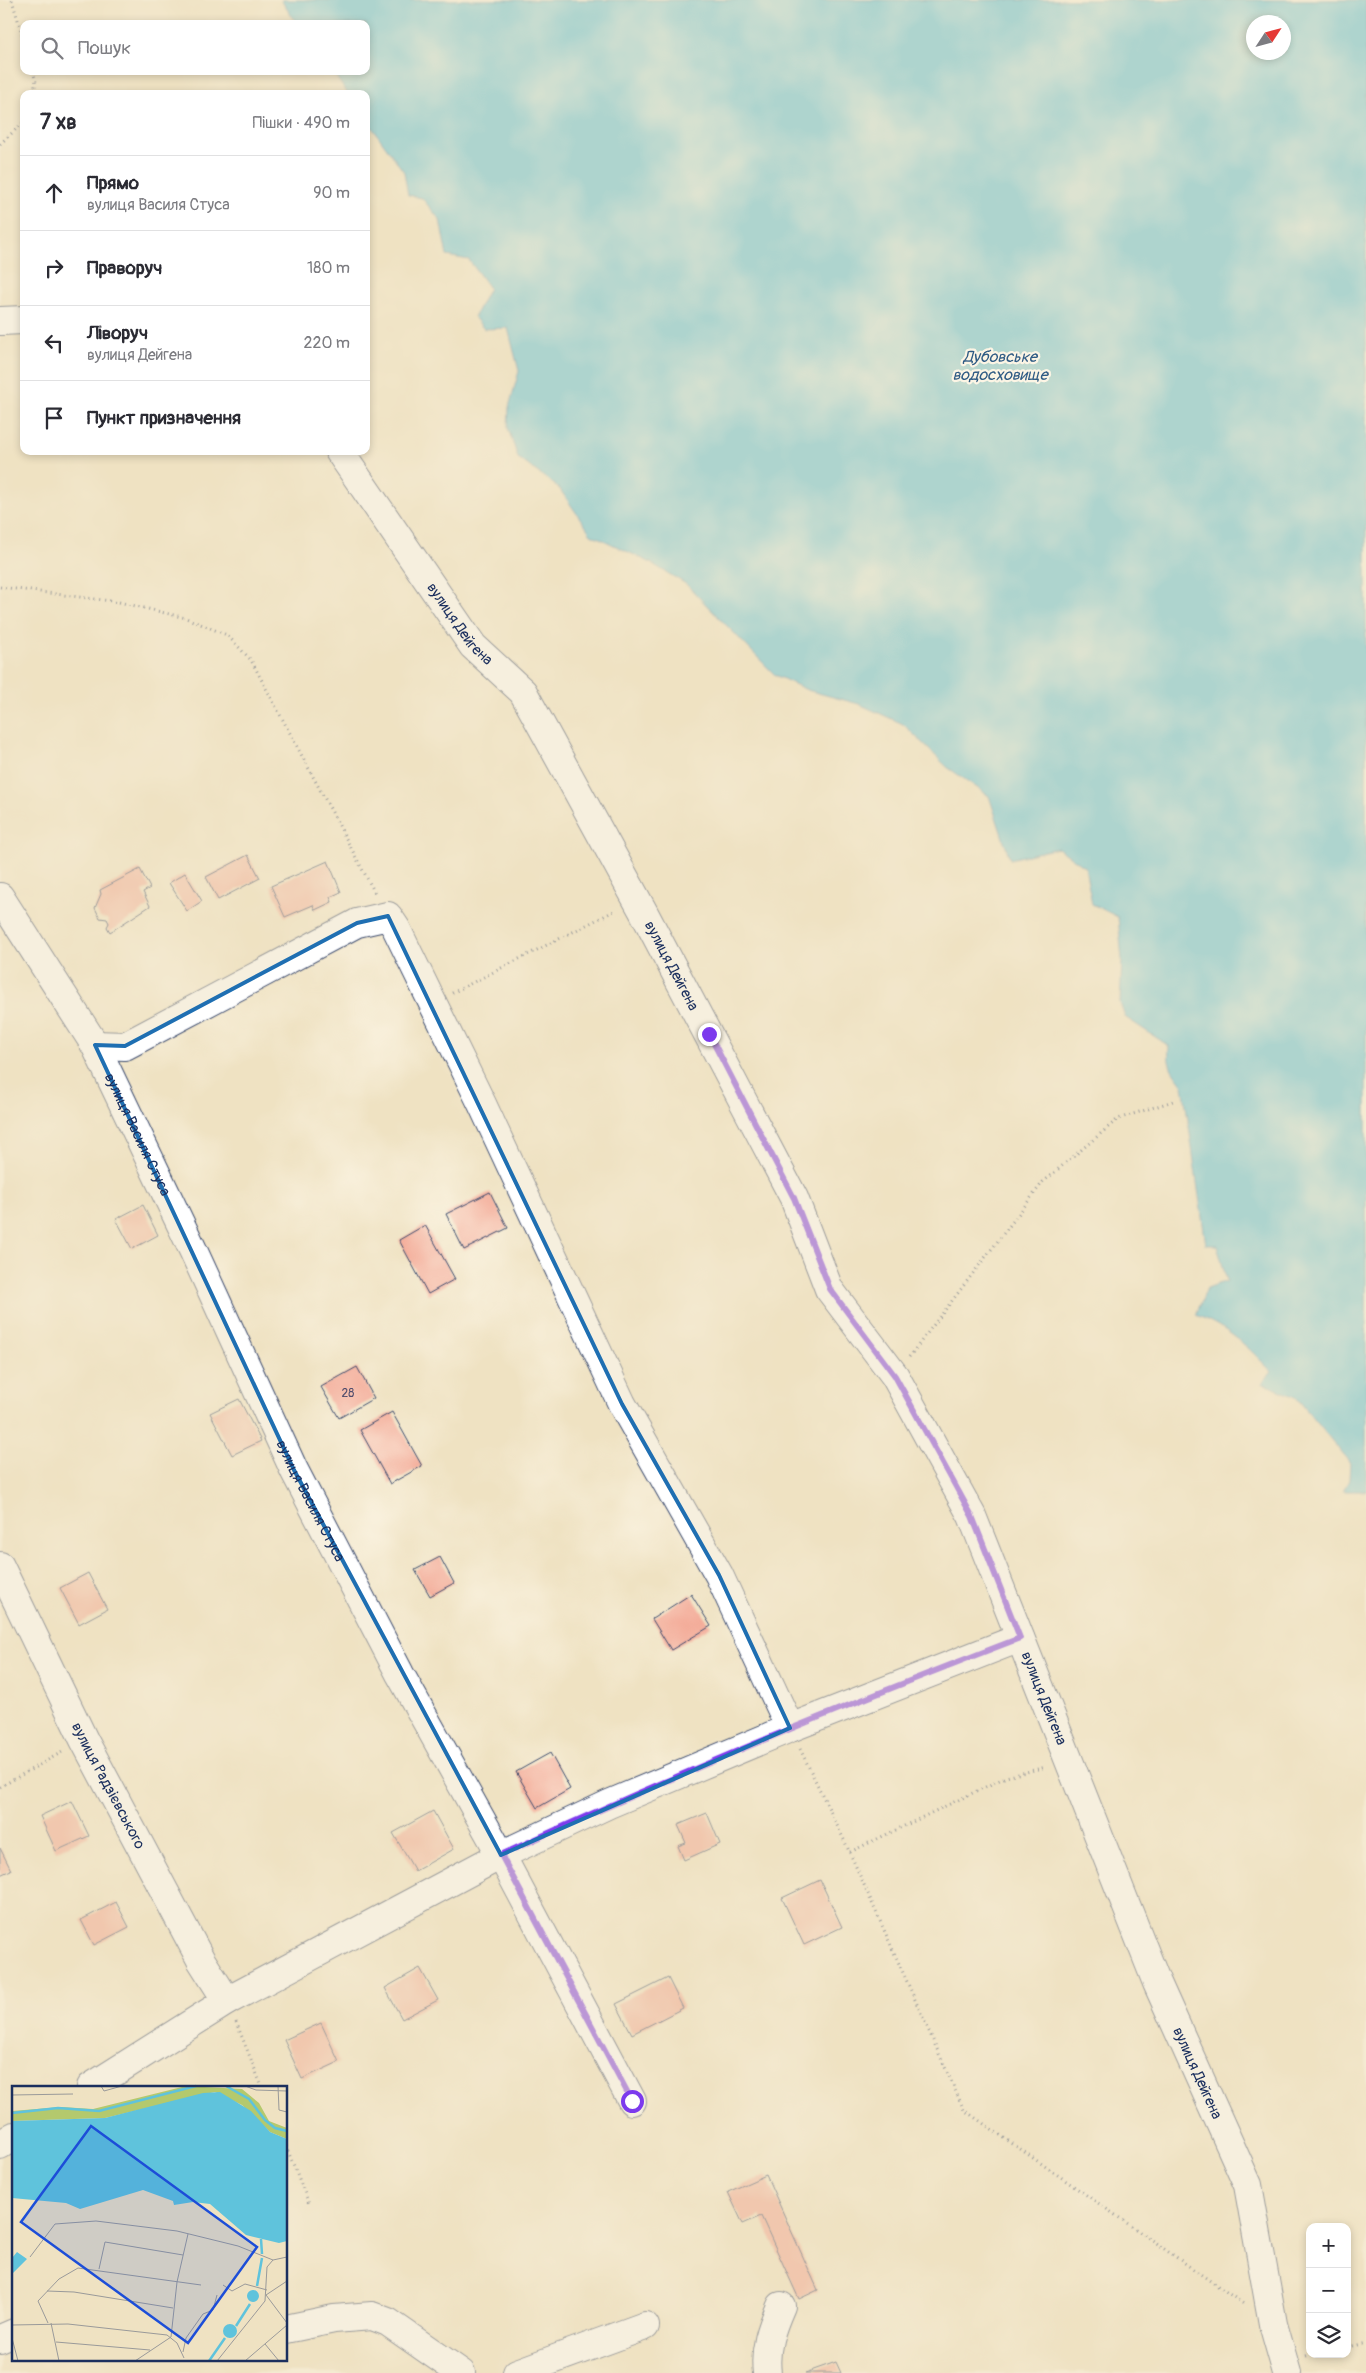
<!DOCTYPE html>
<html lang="uk">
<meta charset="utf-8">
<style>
body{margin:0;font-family:Pangolin,sans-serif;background:#f2f2f3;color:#2b2b33}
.controls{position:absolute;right:15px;bottom:15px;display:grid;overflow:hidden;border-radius:10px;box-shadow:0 2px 8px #0003}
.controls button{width:45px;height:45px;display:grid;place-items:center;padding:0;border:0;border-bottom:1px solid #e1e1e2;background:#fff;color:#2b2b33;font:25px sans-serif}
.compass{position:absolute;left:1246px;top:15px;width:45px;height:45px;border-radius:50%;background:#fff;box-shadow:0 2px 8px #0003;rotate:54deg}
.stop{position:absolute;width:15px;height:15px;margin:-11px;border:4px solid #7c3aed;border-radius:50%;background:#fff}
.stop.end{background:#7c3aed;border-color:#fff;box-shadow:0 1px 5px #0008}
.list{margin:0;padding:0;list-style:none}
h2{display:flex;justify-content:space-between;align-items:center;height:65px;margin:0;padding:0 20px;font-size:21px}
h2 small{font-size:16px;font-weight:400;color:#7c7c81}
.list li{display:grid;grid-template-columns:32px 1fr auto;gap:15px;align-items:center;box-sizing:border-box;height:75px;padding:0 20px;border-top:1px solid #e1e1e2}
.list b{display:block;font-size:19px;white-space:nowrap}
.list p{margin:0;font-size:16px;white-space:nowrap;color:#7c7c81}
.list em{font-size:16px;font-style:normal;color:#7c7c81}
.icon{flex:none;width:28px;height:28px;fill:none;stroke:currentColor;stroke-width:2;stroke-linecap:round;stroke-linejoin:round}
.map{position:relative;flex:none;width:1366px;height:2373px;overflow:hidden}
.search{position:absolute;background:#fff;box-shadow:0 2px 8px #0003;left:20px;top:20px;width:350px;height:55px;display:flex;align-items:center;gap:12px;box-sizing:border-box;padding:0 18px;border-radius:10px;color:#7c7c81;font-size:19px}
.panel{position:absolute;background:#fff;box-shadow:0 2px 8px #0003;left:20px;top:90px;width:350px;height:365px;border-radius:10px}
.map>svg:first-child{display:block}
.water{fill:#5fc3dc;stroke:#3d799d;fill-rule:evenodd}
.building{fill:#f3a794}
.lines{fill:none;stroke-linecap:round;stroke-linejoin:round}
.minor-casing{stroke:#3b4a6d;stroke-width:30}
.path{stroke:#3b4a6d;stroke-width:3;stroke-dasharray:1 4;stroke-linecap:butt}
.minor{stroke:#fff;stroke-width:28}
.route{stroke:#7c3aed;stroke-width:6}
.marked{fill:none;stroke:#1f6fb2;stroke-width:4;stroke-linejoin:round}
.labels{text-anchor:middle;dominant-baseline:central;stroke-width:4.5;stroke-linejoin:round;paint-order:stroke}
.number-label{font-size:12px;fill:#514d6c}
.street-label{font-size:15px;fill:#1b2f5e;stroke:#fcf5e5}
.water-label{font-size:16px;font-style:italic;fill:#2f5b84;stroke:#fcf5e5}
.inset-river{fill:none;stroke:#5fc3dc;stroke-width:2.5}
.inset-road{fill:none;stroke:#9a9a9a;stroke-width:1}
.view{fill:#1d4ed8;fill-opacity:0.15;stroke:#1d4ed8;stroke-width:2.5}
.inset-edge{fill:none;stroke:#1b2f5e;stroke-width:2.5}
</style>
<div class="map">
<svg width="1366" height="2373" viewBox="0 0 1366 2373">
<rect width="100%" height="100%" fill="#fcf5e5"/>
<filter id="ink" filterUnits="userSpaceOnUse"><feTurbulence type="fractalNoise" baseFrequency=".02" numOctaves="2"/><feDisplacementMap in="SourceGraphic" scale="10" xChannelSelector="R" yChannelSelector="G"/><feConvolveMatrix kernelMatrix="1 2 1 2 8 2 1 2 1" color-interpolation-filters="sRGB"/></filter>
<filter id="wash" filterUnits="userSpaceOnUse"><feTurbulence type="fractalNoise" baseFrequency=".0096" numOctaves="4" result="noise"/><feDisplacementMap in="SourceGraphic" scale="20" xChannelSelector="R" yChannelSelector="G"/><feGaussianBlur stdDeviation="1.12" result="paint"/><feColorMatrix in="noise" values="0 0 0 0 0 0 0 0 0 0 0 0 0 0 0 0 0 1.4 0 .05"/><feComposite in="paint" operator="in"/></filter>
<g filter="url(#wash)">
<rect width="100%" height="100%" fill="#efe2c2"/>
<path class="water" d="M281,0H1366V1491H1343L1349,1480L1350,1463L1296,1397L1262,1383L1272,1372C1247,1346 1230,1329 1196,1315L1207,1288L1227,1281L1217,1245H1206L1183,1085C1171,1069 1167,1066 1169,1046L1125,1017L1120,1003L1122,959L1118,917L1092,904L1085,867L1058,848L1010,859L989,796L947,767L903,724L859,704L807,690L775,675L686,584L649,562L591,534L559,488L518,458L508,428L509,407L519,371L508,328L484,329L474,317L489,288L469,260L447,256L440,220L422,198L408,195L404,172L366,119V94H348L332,71H366V24H297ZM1254,22H1284V52H1254Z"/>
<g id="blocks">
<g class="building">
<path d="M248,855L260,878L218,900L206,877Z"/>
<path d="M328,861L341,892L330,897L332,902L315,910L313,905L285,917L271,886Z"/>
<path d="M140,869L150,888L143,892L150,906L110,932L107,927L109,923L107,919L100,918L95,908L101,894L100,890Z"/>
<path d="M185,873L202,901L187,911L169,883Z"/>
<path d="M490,1192L508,1228L464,1250L446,1214Z"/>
<path d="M143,1205L158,1235L132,1249L116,1219Z"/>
<path d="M425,1225L455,1279L428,1294L399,1240Z"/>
<path d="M357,1367L374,1398L339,1418L321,1387Z"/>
<path d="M239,1399L261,1441L232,1455L210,1413Z"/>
<path d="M392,1412L422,1466L390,1484L360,1430Z"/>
<path d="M440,1557L454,1583L430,1596L415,1570Z"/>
<path d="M88,1573L107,1609L79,1624L60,1588Z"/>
<path d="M691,1594L711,1626L671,1650L652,1619Z"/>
<path d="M550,1753L570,1789L537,1808L516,1772Z"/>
<path d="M72,1801L89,1836L56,1851L40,1816Z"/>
<path d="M433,1811L454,1849L415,1871L393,1833Z"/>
<path d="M707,1813L720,1844L684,1860L678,1846L686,1843L678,1825Z"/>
<path d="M0,1848L11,1870L0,1875Z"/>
<path d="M820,1880L842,1927L804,1945L782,1898Z"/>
<path d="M116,1902L129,1927L94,1945L81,1920Z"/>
<path d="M420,1968L438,2000L402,2019L385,1988Z"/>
<path d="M668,1978L683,2008L632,2034L616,2004Z"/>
<path d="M321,2023L339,2062L302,2079L284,2040Z"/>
<path d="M766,2175L818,2290L799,2299L761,2216L743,2224L728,2192Z"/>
<path d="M836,2362L841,2373H805Z"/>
</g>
</g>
</g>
<g filter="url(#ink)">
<use href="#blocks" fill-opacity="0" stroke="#3b4a6d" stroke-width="1"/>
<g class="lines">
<defs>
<g id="minor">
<path d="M0,321L24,320"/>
<path id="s1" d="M339,451L473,646L523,692L643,911L794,1198L829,1289L895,1376L972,1516L1157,1983L1248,2185L1273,2324L1287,2373"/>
<path id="s2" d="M0,897L95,1045L193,1250L294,1470L400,1674L501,1855L632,2101"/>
<path d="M95,1045L125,1046L357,923L388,916L396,928L482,1104L622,1404L719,1575L790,1728"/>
<path id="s3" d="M0,1566L84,1740L201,1960L227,2001"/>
<path d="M91,2087L227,2001L501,1855L609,1804L790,1728L1020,1638"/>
<path d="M0,2145L14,2136"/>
<path d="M286,2329L334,2319L372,2316L388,2322L461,2373"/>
<path d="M0,2339L14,2333"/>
<path d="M517,2373L645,2326"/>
<path d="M767,2373C764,2348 771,2329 781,2306"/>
</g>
</defs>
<use href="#minor" class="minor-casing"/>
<g class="path">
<path d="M12,0L24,40"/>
<path d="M33,71L36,82L33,94"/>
<path d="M0,144L24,122"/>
<path d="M0,587L119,602L186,618L227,635L251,660L376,895"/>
<path d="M452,993L616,910"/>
<path d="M909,1357L1043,1182L1118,1119L1173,1101"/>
<path d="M800,1749L845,1842L964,2110L1245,2305"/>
<path d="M0,1787L64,1751"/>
<path d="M850,1852L1006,1777L1046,1767"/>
<path d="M236,2022L262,2087"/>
<path d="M286,2146L309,2204"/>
<path d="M1347,2347L1366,2343"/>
<path d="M1306,2356L1314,2354"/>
</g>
<use href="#minor" class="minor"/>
</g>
</g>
<g class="lines" filter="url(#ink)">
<path class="route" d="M632,2101L501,1855C671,1776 845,1705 1020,1638L972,1516L895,1376L830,1289L794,1198L709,1034"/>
</g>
<path d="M0 0H1366V2373H0ZM388,916L622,1404L719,1575L790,1728L501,1855L294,1470L95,1045L125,1046L357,923Z" fill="#efe2c2" fill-opacity=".55" fill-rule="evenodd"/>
<path class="marked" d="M388,916L622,1404L719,1575L790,1728L501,1855L294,1470L95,1045L125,1046L357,923Z"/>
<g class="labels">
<g class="number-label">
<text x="348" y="1393">28</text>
</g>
<g class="street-label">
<text stroke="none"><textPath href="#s1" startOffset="211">вулиця Дейгена</textPath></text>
<text stroke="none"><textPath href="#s1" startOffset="616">вулиця Дейгена</textPath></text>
<text stroke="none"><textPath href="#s2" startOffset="275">вулиця Василя Стуса</textPath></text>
<text stroke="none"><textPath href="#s2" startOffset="680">вулиця Василя Стуса</textPath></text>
<text stroke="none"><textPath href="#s1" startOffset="1441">вулиця Дейгена</textPath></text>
<text stroke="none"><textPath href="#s3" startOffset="245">вулиця Радзієвського</textPath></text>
<text stroke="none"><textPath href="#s1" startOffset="1846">вулиця Дейгена</textPath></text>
</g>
<g class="water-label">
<text x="1000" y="357">Дубовське<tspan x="1000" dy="18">водосховище</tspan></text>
</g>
</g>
<g transform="translate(12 2086)">
<rect width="275" height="275" fill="#efe2c2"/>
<path d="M174,0L230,3L247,17L257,35L275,42V53L258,46L230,19L203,6L93,32L0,35V25L49,21L81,23Z" fill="#b4c96d"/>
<path d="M208,6L239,25L258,46L275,53V155L267,157L234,149L198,118L181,116L162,119L161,115L131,104L68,123L54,117L0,112V35L93,32L191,7ZM5,166L15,173L0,188V172ZM235 210a6 6 0 1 1 12 0a6 6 0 1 1-12 0ZM211 245a7 7 0 1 1 14 0a7 7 0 1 1-14 0Z" fill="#5fc3dc"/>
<path class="inset-river" d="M214,0L237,13L253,34L263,42L275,45M0,27L46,22L87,25L184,0M249,153L250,168M245,200L250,172M224,240L238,218M197,275L213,252"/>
<path class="inset-road" d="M89,0L92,5L110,0M233,0L244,4L275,5M266,0L267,24L275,26M0,9L61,8M18,171L43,138L84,135L165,145L226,160L261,174M87,183L93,156L171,169M211,199L220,205L233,198L255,204M35,205L62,206L161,222M254,209L275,237M254,209L275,195M36,237L26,215L47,193L66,182L189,199M39,237L47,275M0,239L56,238L155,249L165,257L172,272M159,251L165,196L176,148M0,252L6,275M44,256L138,264M253,258L267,275M171,266L174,252L191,228L201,224L205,209M123,275L159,251M205,275L253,215L255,181L261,174L275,171M233,275L275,239"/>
<path class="view" d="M79,40L245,161L176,257L9,136Z"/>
<rect width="275" height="275" class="inset-edge"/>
</g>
</svg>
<div class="controls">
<button>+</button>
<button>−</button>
<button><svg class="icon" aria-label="layers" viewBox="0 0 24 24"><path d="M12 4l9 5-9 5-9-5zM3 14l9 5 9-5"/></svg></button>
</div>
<svg class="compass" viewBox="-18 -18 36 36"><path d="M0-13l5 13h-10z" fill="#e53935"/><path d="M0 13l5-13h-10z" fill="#7c7c81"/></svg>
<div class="stop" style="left:632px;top:2101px"></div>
<div class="stop end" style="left:709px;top:1034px"></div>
<div class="search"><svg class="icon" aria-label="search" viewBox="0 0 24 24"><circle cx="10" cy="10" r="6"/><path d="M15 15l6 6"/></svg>Пошук</div>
<section class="panel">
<h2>7 хв<small>Пішки · 490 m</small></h2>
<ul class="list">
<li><svg class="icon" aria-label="ahead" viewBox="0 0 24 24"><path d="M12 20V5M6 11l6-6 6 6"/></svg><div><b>Прямо</b><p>вулиця Василя Стуса</p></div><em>90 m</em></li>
<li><svg class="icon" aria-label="right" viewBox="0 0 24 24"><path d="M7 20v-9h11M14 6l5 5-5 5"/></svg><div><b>Праворуч</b></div><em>180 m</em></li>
<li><svg class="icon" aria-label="left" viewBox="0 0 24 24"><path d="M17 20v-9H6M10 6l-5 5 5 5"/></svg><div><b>Ліворуч</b><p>вулиця Дейгена</p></div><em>220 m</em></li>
<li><svg class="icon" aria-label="arrive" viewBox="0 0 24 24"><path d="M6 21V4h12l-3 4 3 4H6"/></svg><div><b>Пункт призначення</b></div></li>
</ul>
</section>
</div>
